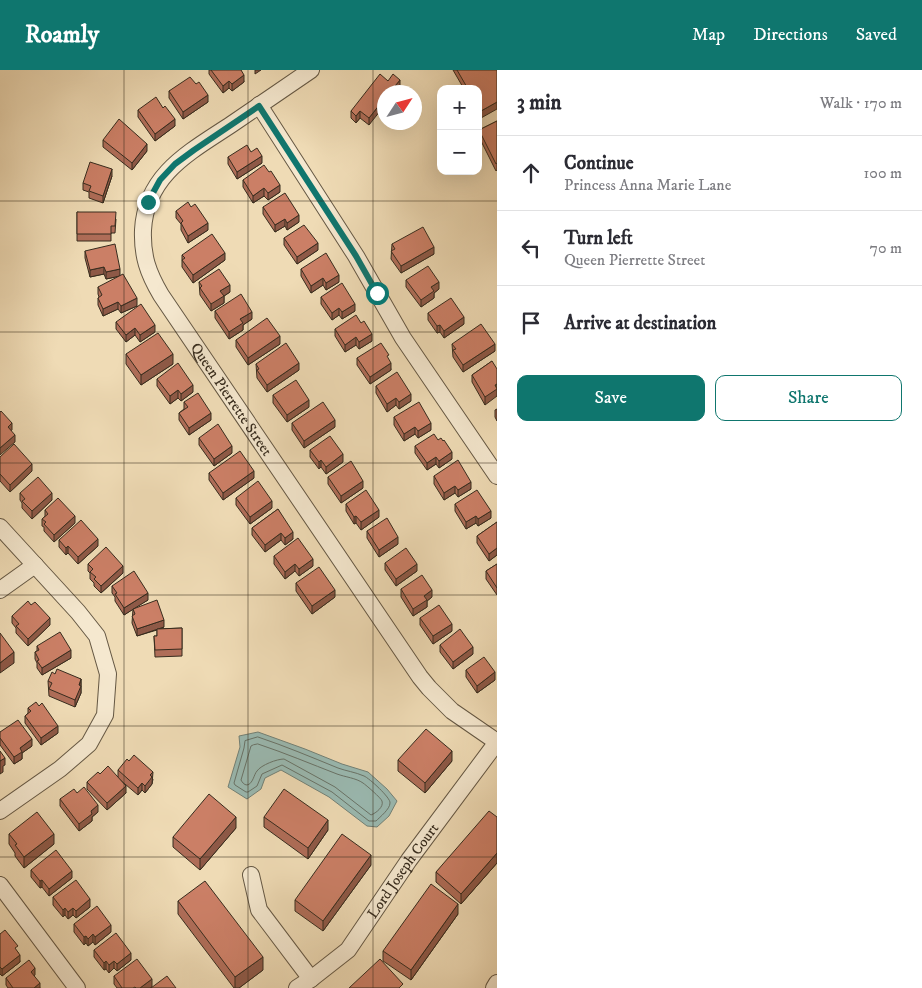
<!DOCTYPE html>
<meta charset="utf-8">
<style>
body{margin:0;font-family:"IM FELL DW Pica",serif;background:#f7f7f7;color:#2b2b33}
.controls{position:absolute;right:15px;top:15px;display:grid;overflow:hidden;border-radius:10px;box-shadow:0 5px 20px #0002}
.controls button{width:45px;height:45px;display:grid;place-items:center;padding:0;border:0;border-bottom:1px solid #e1e1e2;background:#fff;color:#2b2b33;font:25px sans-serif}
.compass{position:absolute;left:377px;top:15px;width:45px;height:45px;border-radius:50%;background:#fff;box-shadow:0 5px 20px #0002;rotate:54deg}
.stop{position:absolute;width:15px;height:15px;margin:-11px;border:4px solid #0f766e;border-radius:50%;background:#fff}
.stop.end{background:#0f766e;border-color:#fff;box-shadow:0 1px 5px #0008}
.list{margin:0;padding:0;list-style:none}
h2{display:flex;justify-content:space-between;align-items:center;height:65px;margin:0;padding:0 20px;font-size:21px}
h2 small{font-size:16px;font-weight:400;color:#7c7c81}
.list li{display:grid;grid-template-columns:32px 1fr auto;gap:15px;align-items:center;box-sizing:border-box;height:75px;padding:0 20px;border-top:1px solid #e1e1e2}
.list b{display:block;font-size:19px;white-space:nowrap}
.list p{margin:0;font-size:16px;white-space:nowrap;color:#7c7c81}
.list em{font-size:16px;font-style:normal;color:#7c7c81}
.actions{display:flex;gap:10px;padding:15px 20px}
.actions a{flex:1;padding:11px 0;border:1px solid #0f766e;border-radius:10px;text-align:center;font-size:18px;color:#0f766e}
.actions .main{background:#0f766e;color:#fff}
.icon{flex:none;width:28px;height:28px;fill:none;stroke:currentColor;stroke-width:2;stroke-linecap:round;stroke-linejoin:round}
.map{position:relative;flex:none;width:497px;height:918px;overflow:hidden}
header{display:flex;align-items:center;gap:30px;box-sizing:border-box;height:70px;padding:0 25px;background:#0f766e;color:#fff}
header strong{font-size:24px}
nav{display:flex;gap:28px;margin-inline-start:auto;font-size:18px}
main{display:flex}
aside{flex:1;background:#fff}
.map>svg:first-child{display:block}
.water{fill:#9abab2;stroke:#728177}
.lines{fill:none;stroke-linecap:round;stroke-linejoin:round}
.shore{stroke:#687368;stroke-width:1}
.minor-casing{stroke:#655844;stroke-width:18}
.minor{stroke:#f5e8cf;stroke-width:16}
.wall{fill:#af6d58;stroke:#372c1e}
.shaded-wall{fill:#8e5947;stroke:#372c1e}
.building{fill:#cb7f66;stroke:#372c1e}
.route{stroke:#0f766e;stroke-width:6}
.grid{fill:none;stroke:#372c1e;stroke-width:1;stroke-opacity:0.55}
.labels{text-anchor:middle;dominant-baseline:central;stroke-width:5;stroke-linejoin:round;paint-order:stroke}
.street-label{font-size:15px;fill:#372c1e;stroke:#f5e8cf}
</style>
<header>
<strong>Roamly</strong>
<nav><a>Map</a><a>Directions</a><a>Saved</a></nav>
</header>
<main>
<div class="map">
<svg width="497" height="918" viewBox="0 0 497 918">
<rect width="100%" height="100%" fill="#efdbb5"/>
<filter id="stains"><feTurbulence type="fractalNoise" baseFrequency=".004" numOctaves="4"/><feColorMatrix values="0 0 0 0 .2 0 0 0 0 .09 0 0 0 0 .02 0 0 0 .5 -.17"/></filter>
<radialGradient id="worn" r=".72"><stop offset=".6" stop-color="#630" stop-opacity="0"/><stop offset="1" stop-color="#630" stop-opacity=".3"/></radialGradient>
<path class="water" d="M258,662L305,679L342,694L368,702L387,719L397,731L389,746L377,757L367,756L329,727L281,700L265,708L261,719L247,729L228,717L240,677L239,666Z"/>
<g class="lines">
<g class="shore">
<path d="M258,667C285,676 311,687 338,698C346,701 355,702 364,706C369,708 391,728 390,733C390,739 380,747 376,751H369L332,722L282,695L262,704L257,716L248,722H246L235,715L234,713L244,678L245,671Z"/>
<path d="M258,674C285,683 311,694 337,704C345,707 356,708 363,713C366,715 381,728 382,731C384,737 376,743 371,745L335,717L284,689C277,689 261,695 257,701C254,704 253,714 247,715C244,715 242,712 241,710L251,676L253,675Z"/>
</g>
<defs>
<g id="minor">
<path id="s1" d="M311,0C285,18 258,36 232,54C190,82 146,104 143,160C142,186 148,203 161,225L420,607L429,618L452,641L497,672"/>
<path d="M259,35L356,186L403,268L497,406"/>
<path d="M0,457L78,542L97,566L108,604L105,645L89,674L60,699L0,741"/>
<path d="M0,520L35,495"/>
<path d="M251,805L259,840L311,909"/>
<path d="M0,815L77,918"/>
<path id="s2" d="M297,918L311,909L348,880L409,790L497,672"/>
<path d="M494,918L497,913"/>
</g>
</defs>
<use href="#minor" class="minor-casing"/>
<use href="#minor" class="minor"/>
</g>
<g class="wall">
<path d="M209,0H241L244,12L232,21L229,18L223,23L209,4Z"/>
<path d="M453,0H497L481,48L478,43V19H464Z"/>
<path d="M388,11L400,17L396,22H384L369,55L360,48L356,53L351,48V41Z"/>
<path d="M196,14L208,32L183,49L169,28V21Z"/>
<path d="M163,38L175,56L155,71L138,47V40Z"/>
<path d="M497,51V100L496,101L479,67V60Z"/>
<path d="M103,70L147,81L132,100L103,77Z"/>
<path d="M228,87L262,93L237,109L228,94Z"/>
<path d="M112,106L103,133L89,128V122L83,120V113Z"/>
<path d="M243,110L280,122L268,130L264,126L253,133L243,117Z"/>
<path d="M263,137L299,152L287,160L285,156L275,162L263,144Z"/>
<path d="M176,141L208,160L188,173L181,160V154L176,148Z"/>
<path d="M77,142L116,149L115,163H111V171H77Z"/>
<path d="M284,168L318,180L297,194L284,175Z"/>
<path d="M392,174L434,184L401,203L391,189Z"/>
<path d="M85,181L120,206L106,209L104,204L90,207L85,188Z"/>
<path d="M182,185L225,190L193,213L182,197Z"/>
<path d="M301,199L339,212L326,220L323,215L311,223L301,206Z"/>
<path d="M406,210L439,219L434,223V228L421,237L406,217Z"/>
<path d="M199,212L230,222L224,226V233L211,241L200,225Z"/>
<path d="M98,217L137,236L121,243L118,239L103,246L98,235V228L99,227L98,224Z"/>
<path d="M321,227L355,241L342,249L339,245L332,250L321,234Z"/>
<path d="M215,241L252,249L243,255V260L229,269L215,248Z"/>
<path d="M428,243L464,254L444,268L440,262L437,263L428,250Z"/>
<path d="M116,252L155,262L140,272L135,265L126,272L116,259Z"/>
<path d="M335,259L372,271L359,279L356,275L345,282L335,266Z"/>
<path d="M236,270L280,274L248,295L236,277Z"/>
<path d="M452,274L495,281L463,302L453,287Z"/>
<path d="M126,284L173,294L141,315L126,294Z"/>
<path d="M357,288L389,290L391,300L370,314L357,295Z"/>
<path d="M492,291L485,335L472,312V305Z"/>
<path d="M256,294L299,300L267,322L257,308Z"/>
<path d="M157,309L193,322L181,331L178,328L170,334L157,316Z"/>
<path d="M376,316L411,331L399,339L396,335L387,342L376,323Z"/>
<path d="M273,325L309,337L287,352L273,333Z"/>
<path d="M184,332L211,350L189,365L179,350V343L184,339Z"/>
<path d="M497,339V351L495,347V340Z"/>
<path d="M394,347L431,360L418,368L415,364L404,371L394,355Z"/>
<path d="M292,353L335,357L304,378L292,360Z"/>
<path d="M199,368L232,383L214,396L199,375Z"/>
<path d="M415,376L452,389L439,398L436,394L427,400L415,383Z"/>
<path d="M310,380L343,392L326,404L321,397L319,399L310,387Z"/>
<path d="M0,387L32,401L10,422L0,411Z"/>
<path d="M209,403L254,408L223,430L209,410Z"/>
<path d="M434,406L471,419L458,427L455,423L444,430L434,414Z"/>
<path d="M328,407L363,418L341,433L328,414Z"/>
<path d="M20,423L52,430L32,449L22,438V433L20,430Z"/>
<path d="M236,428L272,438L250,454L236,435Z"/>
<path d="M346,434L379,447L361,460L356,453L354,454L346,441Z"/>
<path d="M455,434L491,448L478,456L476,453L466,459L455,441Z"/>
<path d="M278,439L293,469L285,475L281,470L265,482L252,465V458Z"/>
<path d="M45,440L75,453L54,472L44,461V457L42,456V449L45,446Z"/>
<path d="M497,452V485L489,491L477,473V466Z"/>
<path d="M367,461L398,474L379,487L367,468Z"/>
<path d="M59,470L98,476L78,494L68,483L66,485L59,477Z"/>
<path d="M274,486L313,496L299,506L295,501L285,509L274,494Z"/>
<path d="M385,493L417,501L396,516L385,500Z"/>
<path d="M88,494L123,503L101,523L94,516V513L90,509V503L88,501Z"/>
<path d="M497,494V525L486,509V501Z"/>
<path d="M296,513L335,527L312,544L296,521Z"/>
<path d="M112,516L148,530L134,538L164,557L160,559L182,558V586L155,587L154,566H157V560L137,566L132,553L133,539L124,545L115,531V527L112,523Z"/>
<path d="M401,519L432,527L427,531V537L413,546L401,527Z"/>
<path d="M12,546L50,555L28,576L16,563V558L12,553Z"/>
<path d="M420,548L452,561L433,574L420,555Z"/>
<path d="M440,575L473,584L453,599L440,582Z"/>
<path d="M37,576L71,588L42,605L37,598V593L35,589V582L37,581Z"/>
<path d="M466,600L495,610L477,623L466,607Z"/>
<path d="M55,604L81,609V623L75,637L49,626L48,611Z"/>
<path d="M28,638L58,663L41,675L25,653V646L28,643Z"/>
<path d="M0,662L32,676L22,683V689L14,694L0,675Z"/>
<path d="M398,690L452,691L425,723L398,701Z"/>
<path d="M118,700L153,709L152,714L145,723L142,720L138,725L119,709L126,723L107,740L87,719V712L100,704L118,707Z"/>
<path d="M77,723L98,742L92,747V751L79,761L60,736V729Z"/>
<path d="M264,747L328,760L308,789L264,757Z"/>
<path d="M497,747V793L461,834L436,812V802Z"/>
<path d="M236,758L200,800L173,777V767Z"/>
<path d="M9,764L54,774L24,798L15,786V783L9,774Z"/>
<path d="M371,795L323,861L295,841V830Z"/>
<path d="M31,800L72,808L49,826L42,817L40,818L31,807Z"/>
<path d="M53,827L90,837L76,848L73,845L68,849L65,845L63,847L53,835Z"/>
<path d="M178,831L263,900L239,918H234L178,844Z"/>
<path d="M458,844L411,910L383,891V881Z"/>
<path d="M74,854L111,862L95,875L93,872L88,876L86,873L84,875L74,862Z"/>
<path d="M0,864L18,882L20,892L2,906L0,904Z"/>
<path d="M94,880L131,890L117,901L114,898L109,903L106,899L104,900L94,887Z"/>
<path d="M35,905L34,906L40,918H8L6,915V908Z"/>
<path d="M114,906L152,917L150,918H117L114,914Z"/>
</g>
<g class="shaded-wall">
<path d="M255,0H261L255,4Z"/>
<path d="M244,5V12L232,21V14Z"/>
<path d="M400,10V17L396,22H390Z"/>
<path d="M229,11V18L223,23V16Z"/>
<path d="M208,25V32L183,49V42Z"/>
<path d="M384,29V36L369,55V48Z"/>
<path d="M497,32V39L481,48V41Z"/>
<path d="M360,41V48L356,53V46Z"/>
<path d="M175,49V56L155,71V64Z"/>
<path d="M147,74V81L132,100V93Z"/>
<path d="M262,86V93L237,109V102Z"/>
<path d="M112,99V106L103,133V126Z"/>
<path d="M280,115V122L268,130V123Z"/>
<path d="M264,118V126L253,133V126Z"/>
<path d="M299,145V152L287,160V153Z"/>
<path d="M285,149V156L275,162V155Z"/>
<path d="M208,153V160L188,173V166Z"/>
<path d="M318,173V180L297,194V187Z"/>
<path d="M434,177V184L401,203V196Z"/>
<path d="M225,183V190L193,213V205Z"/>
<path d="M104,197V204L90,207V200Z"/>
<path d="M120,199V206L106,209V202Z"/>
<path d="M339,205V212L326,220V213Z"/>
<path d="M323,208V215L311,223V216Z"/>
<path d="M439,212V219L434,223V228L421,237V230L431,217Z"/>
<path d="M230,215V222L224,226V233L211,241V234L220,221Z"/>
<path d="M137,228V236L121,243V236Z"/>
<path d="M118,232V239L103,246V239Z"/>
<path d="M355,234V241L342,249V242Z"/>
<path d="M339,238V245L332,250V243Z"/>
<path d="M252,242V249L243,255V260L229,269V262L240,249Z"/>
<path d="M464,247V254L444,268V261Z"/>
<path d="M155,255V262L140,272V265Z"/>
<path d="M440,255V262L437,263V256Z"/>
<path d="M135,258V265L126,272V265Z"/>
<path d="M372,264V271L359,279V272Z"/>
<path d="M280,266V274L248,295V288Z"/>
<path d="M356,267V275L345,282V275Z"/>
<path d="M495,274V281L463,302V295Z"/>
<path d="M173,284V294L141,315V305Z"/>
<path d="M299,293V300L267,322V315Z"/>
<path d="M391,293V300L370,314V307Z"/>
<path d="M497,314V326L485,335V327Z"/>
<path d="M193,315V322L181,331V324Z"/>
<path d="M178,320V328L170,334V326Z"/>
<path d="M411,324V331L399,339V332Z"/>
<path d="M396,328V335L387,342V334Z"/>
<path d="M309,330V337L287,352V345Z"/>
<path d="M211,343V350L189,365V358Z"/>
<path d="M335,350V357L304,378V371Z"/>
<path d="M12,353V360L8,364V357Z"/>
<path d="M431,353V360L418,368V361Z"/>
<path d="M415,357V364L404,371V364Z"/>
<path d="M15,365V372L0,385V378Z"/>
<path d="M232,376V383L214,396V389Z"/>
<path d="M452,382V389L439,398V391Z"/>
<path d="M343,384V392L326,404V397Z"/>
<path d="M436,387V394L427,400V393Z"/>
<path d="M321,390V397L319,399V392Z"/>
<path d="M32,394V401L10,422V415Z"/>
<path d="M254,401V408L223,430V423Z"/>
<path d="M363,411V418L341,433V426Z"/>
<path d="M471,412V419L458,427V420Z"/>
<path d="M455,416V423L444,430V423Z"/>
<path d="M52,423V430L32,449V441Z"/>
<path d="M272,431V438L250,454V447Z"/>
<path d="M379,440V447L361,460V452Z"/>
<path d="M491,441V448L478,456V449Z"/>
<path d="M75,446V453L54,472V465Z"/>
<path d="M356,446V453L354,454V447Z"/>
<path d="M476,446V453L466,459V452Z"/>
<path d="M293,462V469L285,475V468Z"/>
<path d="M281,463V470L265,482V475Z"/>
<path d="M398,467V474L379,487V480Z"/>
<path d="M98,469V476L78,494V487Z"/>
<path d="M68,476V483L66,485V478Z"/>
<path d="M497,478V485L489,491V484Z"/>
<path d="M313,489V496L299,506V499Z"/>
<path d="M295,494V501L285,509V502Z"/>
<path d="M417,494V501L396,516V509Z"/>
<path d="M123,496V503L101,523V516Z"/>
<path d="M335,520V527L312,544V536Z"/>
<path d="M432,520V527L427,531V537L413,546V539L424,526Z"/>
<path d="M148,523V530L124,545V538Z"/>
<path d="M50,548V555L28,576V569Z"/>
<path d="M164,550V557L137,566V559Z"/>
<path d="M452,554V561L433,574V566Z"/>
<path d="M473,577V584L453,599V592Z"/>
<path d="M71,580V588L42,605V598Z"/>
<path d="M14,582V593L0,603V593Z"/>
<path d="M495,602V610L477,623V616Z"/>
<path d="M81,609V623L75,637V630Z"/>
<path d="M58,656V663L41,675V668Z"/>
<path d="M32,669V676L22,683V689L14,694V687L20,678Z"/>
<path d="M452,681V691L425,723V713Z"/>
<path d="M5,688V695L3,696V702L0,704V691Z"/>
<path d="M153,702L152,714L145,723V716L150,705Z"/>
<path d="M142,713V720L138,725V718Z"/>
<path d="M126,716V723L107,740V733Z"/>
<path d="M98,735V742L92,747V751L79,761V754L91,741Z"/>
<path d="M236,747V758L200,800V789Z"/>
<path d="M328,750V760L308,789V778Z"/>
<path d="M54,764V774L24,798V787Z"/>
<path d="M497,783V793L461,834V824Z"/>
<path d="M371,785V795L323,861V851Z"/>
<path d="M72,801V808L49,826V819Z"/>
<path d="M42,810V817L40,818V811Z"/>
<path d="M90,829V837L76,848V841Z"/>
<path d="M458,834V844L411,910V900Z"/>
<path d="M65,838V845L63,847V840Z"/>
<path d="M73,838V845L68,849V842Z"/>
<path d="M111,855V862L95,875V867Z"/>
<path d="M93,864V872L88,876V869Z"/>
<path d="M86,866V873L84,875V867Z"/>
<path d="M131,883V890L117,901V894Z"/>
<path d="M20,885V892L2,906V899Z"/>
<path d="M263,887V900L239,918H235V907Z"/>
<path d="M106,891V899L104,900V893Z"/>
<path d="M114,891V898L109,903V895Z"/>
<path d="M35,898V905L31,909V902Z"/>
<path d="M152,909V917L150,918H140Z"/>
<path d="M40,913V918H34Z"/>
</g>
<g class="building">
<path d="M211,0H241L244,5L232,14L229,11L223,16Z"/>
<path d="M457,0H497V32L481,41L478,36V19H468Z"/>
<path d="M380,4L388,11L393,4L400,10L390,22H384V29L369,48L360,41L356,46L351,41Z"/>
<path d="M190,7L196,14L199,12L208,25L183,42L169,21Z"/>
<path d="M156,27L163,38L165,36L175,49L155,64L138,40Z"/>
<path d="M119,49L147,74L132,93L103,70Z"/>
<path d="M497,51V93L496,94L479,60Z"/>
<path d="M247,75L251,82L257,78L262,86L237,102L228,87Z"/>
<path d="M90,92L112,99L103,126L89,121L91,116L83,113Z"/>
<path d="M264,95L269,102L271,101L280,115L268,123L264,118L253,126L243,110Z"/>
<path d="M285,123L299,145L287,153L285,149L275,155L263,137Z"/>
<path d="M188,132L191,137L195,134L208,153L188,166L181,153L183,151L176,141Z"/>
<path d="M77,142H116L115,156H111V164H77Z"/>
<path d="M304,155L318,173L297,187L284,168Z"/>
<path d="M423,157L434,177L401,196L391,181L395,179L392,174Z"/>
<path d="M212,164L225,183L193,205L182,190L185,188L182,185Z"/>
<path d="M115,174L120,199L106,202L104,197L90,200L85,181Z"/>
<path d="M326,183L339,205L326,213L323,208L311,216L301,199Z"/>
<path d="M428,196L439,212L431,217L434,221L421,230L406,210Z"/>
<path d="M219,199L230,215L220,221L224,226L211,234L200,218L202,216L199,212Z"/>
<path d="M123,204L137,228L121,236L118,232L103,239L98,228L102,225L98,217Z"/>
<path d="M342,213L355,234L342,242L339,238L332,243L321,227Z"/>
<path d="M241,224L252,242L240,249L243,253L229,262L215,241Z"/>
<path d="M451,228L464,247L444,261L440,255L437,256L428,243Z"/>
<path d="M141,234L155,255L140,265L135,258L126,265L116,252Z"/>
<path d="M356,245L361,253L364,251L372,264L359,272L356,267L345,275L335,259Z"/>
<path d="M267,248L280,266L248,288L236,270Z"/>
<path d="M481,254L495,274L463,295L453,280L456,279L452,274Z"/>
<path d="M158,263L173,284L141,305L126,284Z"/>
<path d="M286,273L299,293L267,315L257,300L259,299L256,294Z"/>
<path d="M381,273L389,285L387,286L391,293L370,307L357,288Z"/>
<path d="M492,291L497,299V314L495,315L497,319L485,327L472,305Z"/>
<path d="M178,293L193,315L181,324L178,320L170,326L157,309Z"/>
<path d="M397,302L411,324L399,332L396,328L387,334L376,316Z"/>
<path d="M296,310L309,330L287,345L273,325Z"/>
<path d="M198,323L211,343L189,358L179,343L188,337L184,332Z"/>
<path d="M323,332L335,350L304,371L292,353Z"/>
<path d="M419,332L431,353L418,361L415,357L404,364L394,347Z"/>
<path d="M1,341L12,353L8,357L15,365L0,378V342Z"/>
<path d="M218,354L232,376L214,389L199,368Z"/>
<path d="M434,364L438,370L441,368L443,371L444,370L452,382L439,391L436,387L427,393L415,376Z"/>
<path d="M330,366L343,384L326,397L321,390L319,392L310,380Z"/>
<path d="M14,374L32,394L10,415L0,404V387Z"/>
<path d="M240,381L254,401L223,423L209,403Z"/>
<path d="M458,390L471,412L458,420L455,416L444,423L434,406Z"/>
<path d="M351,391L363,411L341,426L328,407Z"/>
<path d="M38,407L52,423L32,441L22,431L25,429L20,423Z"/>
<path d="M258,411L272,431L250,447L236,428Z"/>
<path d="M366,420L379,440L361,452L356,446L354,447L346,434Z"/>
<path d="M477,420L491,441L478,449L476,446L466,452L455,434Z"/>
<path d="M58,428L75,446L54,465L44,454L46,452L42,449L48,444L45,440Z"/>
<path d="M278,439L293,462L285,468L281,463L265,475L252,458Z"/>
<path d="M387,448L398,467L379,480L367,461Z"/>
<path d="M81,450L98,469L78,487L68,476L66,478L59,470Z"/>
<path d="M497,452V478L489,484L477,466Z"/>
<path d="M298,468L313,489L299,499L295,494L285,502L274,486Z"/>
<path d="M106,477L123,496L101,516L94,509L96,507L90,502L93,499L88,494Z"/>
<path d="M406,478L417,494L396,509L385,493Z"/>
<path d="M497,494V518L486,501Z"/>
<path d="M319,497L335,520L312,536L296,513Z"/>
<path d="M134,501L148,523L124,538L115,524L117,523L112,516Z"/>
<path d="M422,505L432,520L424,526L427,530L413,539L401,519Z"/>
<path d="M157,530L164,550L137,559L132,546L135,544L133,539Z"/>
<path d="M28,531L31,535L35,532L50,548L28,569L16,556L19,554L12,546Z"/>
<path d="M439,535L452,554L433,566L420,548Z"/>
<path d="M182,558V579L155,580L154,566H157V559Z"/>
<path d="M460,559L473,577L453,592L440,575Z"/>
<path d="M60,562L71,580L42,598L37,591L39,590L35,582L39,580L37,576Z"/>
<path d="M0,563L14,582L0,593Z"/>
<path d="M484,587L495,602L477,616L466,600Z"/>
<path d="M57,599L81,609L79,615L81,616L75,630L49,619L52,613L48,611L52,602L55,604Z"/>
<path d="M36,632L39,636L42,633L58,656L41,668L25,646L31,641L28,638Z"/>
<path d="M18,650L32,669L20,678L22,682L14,687L0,668V662Z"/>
<path d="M426,659L452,681L425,713L398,690Z"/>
<path d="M0,681L5,688L0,691Z"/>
<path d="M134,685L153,702L150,705L152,707L145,716L142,713L138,718L118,700L127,689L129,691Z"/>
<path d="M108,696L126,716L107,733L87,712L98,702L100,704Z"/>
<path d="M84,717L98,735L91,741L92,744L79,754L60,729L74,719L77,723Z"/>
<path d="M284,719L328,750L308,778L264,747Z"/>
<path d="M209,724L236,747L200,789L173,767Z"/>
<path d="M489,741L497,747V783L461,824L436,802Z"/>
<path d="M37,742L54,764L24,787L15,775L17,774L9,764Z"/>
<path d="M342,764L371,785L323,851L295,830Z"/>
<path d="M56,780L72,801L49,819L42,810L40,811L31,800Z"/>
<path d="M76,810L90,829L76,841L73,838L68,842L65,838L63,840L53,827Z"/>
<path d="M205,811L263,887L235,907L178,831Z"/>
<path d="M431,814L458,834L411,900L383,881Z"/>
<path d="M97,836L111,855L95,867L93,864L88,869L86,866L84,867L74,854Z"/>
<path d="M5,860L18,876L15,878L20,885L2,899L0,897V864Z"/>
<path d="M116,863L131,883L117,894L114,891L109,895L106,891L104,893L94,880Z"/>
<path d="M137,889L152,909L140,918H136L135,917L133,918H122L114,906Z"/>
<path d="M380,889L403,914L399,918H349Z"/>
<path d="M29,890L35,898L31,902L40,913L34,918H13L6,908Z"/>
<path d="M167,906L176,918H151Z"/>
</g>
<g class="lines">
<path class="route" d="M148,132L160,110L175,94L194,80L259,36L356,186L377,223"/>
</g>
<path class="grid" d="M124,0V918M248,0V918M373,0V918M0,131H497M0,262H497M0,393H497M0,525H497M0,656H497M0,787H497"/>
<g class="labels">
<g class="street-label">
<text stroke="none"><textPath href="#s1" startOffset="435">Queen Pierrette Street</textPath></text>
<text stroke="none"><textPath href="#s2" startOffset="160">Lord Joseph Court</textPath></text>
</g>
</g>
<rect width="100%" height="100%" filter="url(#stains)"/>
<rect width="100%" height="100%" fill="url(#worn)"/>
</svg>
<div class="controls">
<button>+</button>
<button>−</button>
</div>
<svg class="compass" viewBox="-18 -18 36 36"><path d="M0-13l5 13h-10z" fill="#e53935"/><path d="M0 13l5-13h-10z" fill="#7c7c81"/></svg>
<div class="stop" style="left:377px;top:223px"></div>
<div class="stop end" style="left:148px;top:132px"></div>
</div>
<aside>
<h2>3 min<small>Walk · 170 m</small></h2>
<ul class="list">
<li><svg class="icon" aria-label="ahead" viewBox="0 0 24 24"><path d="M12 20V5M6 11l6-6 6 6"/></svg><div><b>Continue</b><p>Princess Anna Marie Lane</p></div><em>100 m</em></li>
<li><svg class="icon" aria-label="left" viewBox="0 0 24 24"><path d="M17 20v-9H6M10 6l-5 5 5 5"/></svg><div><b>Turn left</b><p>Queen Pierrette Street</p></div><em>70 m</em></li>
<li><svg class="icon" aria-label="arrive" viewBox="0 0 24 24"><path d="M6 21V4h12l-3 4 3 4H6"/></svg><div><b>Arrive at destination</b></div></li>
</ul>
<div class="actions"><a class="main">Save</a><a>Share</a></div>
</aside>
</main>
